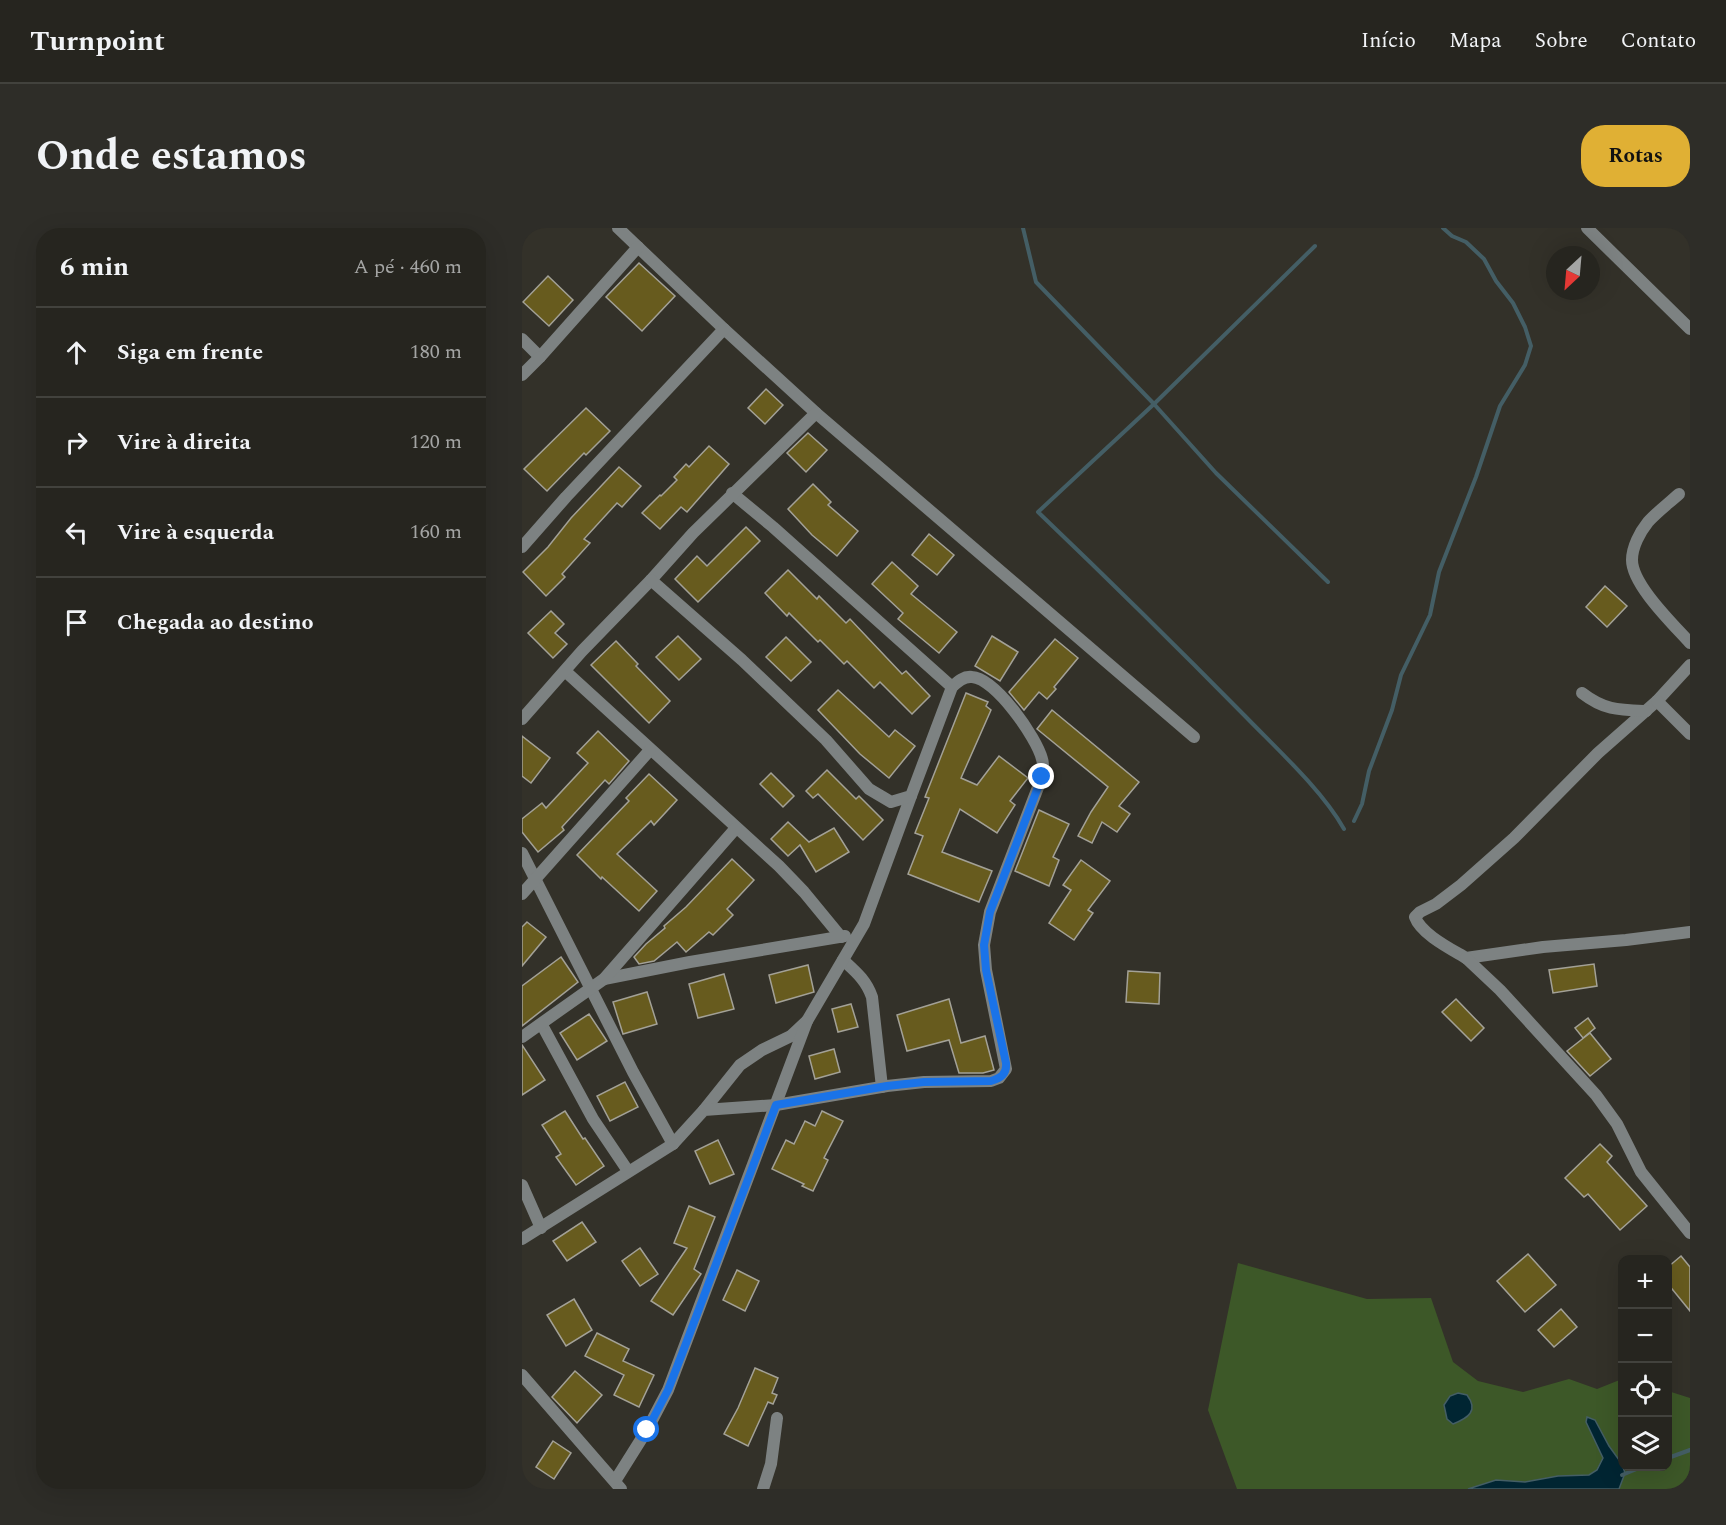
<!DOCTYPE html>
<html lang="pt">
<meta charset="utf-8">
<style>
body{margin:0;font-family:Spectral,serif;background:#2e2d28;color:#f1f3f6}
.controls{position:absolute;right:18px;bottom:18px;display:grid;overflow:hidden;border-radius:12px;box-shadow:0 6px 24px #0002}
.controls button{width:54px;height:54px;display:grid;place-items:center;padding:0;border:0;border-bottom:2px solid #42423d;background:#26251f;color:#f1f3f6;font:30px sans-serif}
.compass{position:absolute;left:1024px;top:18px;width:54px;height:54px;border-radius:50%;background:#26251f;box-shadow:0 6px 24px #0002;rotate:206deg}
.stop{position:absolute;width:18px;height:18px;margin:-14px;border:4px solid #1a73e8;border-radius:50%;background:#fff}
.stop.end{background:#1a73e8;border-color:#fff;box-shadow:0 2px 6px #0008}
.list{margin:0;padding:0;list-style:none}
h2{display:flex;justify-content:space-between;align-items:center;height:78px;margin:0;padding:0 24px;font-size:26px}
h2 small{font-size:20px;font-weight:400;color:#a4a5a4}
.list li{display:grid;grid-template-columns:39px 1fr auto;gap:18px;align-items:center;box-sizing:border-box;height:90px;padding:0 24px;border-top:2px solid #42423d}
.list b{display:block;font-size:22px;white-space:nowrap}
.list em{font-size:20px;font-style:normal;color:#a4a5a4}
.icon{flex:none;width:33px;height:33px;fill:none;stroke:currentColor;stroke-width:2;stroke-linecap:round;stroke-linejoin:round}
.map{position:relative;flex:none;width:1168px;height:1261px;overflow:hidden;border-radius:24px}
header{display:flex;align-items:center;gap:36px;box-sizing:border-box;height:84px;padding:0 30px;background:#26251f;border-bottom:2px solid #42423d}
header strong{font-size:28px}
nav{display:flex;gap:33px;margin-inline-start:auto;font-size:21px}
.intro{display:flex;align-items:center;justify-content:space-between;box-sizing:border-box;height:144px;padding:0 36px}
h1{margin:0;font-size:42px}
.button{padding:15px 27px;border-radius:24px;background:#e0b034;color:#111;font-size:21px;font-weight:700}
main{display:flex;gap:36px;padding:0 36px}
aside{flex:1;background:#26251f;border-radius:24px;box-shadow:0 6px 24px #0002}
.map>svg:first-child{display:block}
.green{fill:#3d5828}
.water{fill:#002532;stroke:#445e65;stroke-width:1.5}
.lines{fill:none;stroke-linecap:round;stroke-linejoin:round}
.stream{stroke:#445e65;stroke-width:4}
.building{fill:#675b1e;stroke:#a3a197;stroke-width:1.5}
.minor{stroke:#7d8282;stroke-width:12}
.route{stroke:#1a73e8;stroke-width:8}
</style>
<header>
<strong>Turnpoint</strong>
<nav><a>Início</a><a>Mapa</a><a>Sobre</a><a>Contato</a></nav>
</header>
<div class="intro"><h1>Onde estamos</h1><a class="button">Rotas</a></div>
<main>
<aside>
<h2>6 min<small>A pé · 460 m</small></h2>
<ul class="list">
<li><svg class="icon" aria-label="ahead" viewBox="0 0 24 24"><path d="M12 20V5M6 11l6-6 6 6"/></svg><div><b>Siga em frente</b></div><em>180 m</em></li>
<li><svg class="icon" aria-label="right" viewBox="0 0 24 24"><path d="M7 20v-9h11M14 6l5 5-5 5"/></svg><div><b>Vire à direita</b></div><em>120 m</em></li>
<li><svg class="icon" aria-label="left" viewBox="0 0 24 24"><path d="M17 20v-9H6M10 6l-5 5 5 5"/></svg><div><b>Vire à esquerda</b></div><em>160 m</em></li>
<li><svg class="icon" aria-label="arrive" viewBox="0 0 24 24"><path d="M6 21V4h12l-3 4 3 4H6"/></svg><div><b>Chegada ao destino</b></div></li>
</ul>
</aside>
<div class="map">
<svg width="1168" height="1261" viewBox="0 0 1168 1261">
<rect width="100%" height="100%" fill="#333129"/>
<path class="green" d="M716,1035L845,1071L909,1070L931,1134L956,1153L1001,1164L1047,1151L1075,1161L1100,1151V1238H1146V1163L1168,1170V1261H715L686,1182Z"/>
<g class="water">
<path d="M936,1165L945,1167C957,1183 946,1190 931,1196L925,1191L922,1177L928,1168Z"/>
<path d="M1065,1189L1073,1192L1087,1218L1100,1236L1103,1245L1097,1261H946L974,1252L1003,1254L1036,1248L1067,1247L1075,1242L1081,1230L1064,1194Z"/>
</g>
<g class="lines">
<g class="stream">
<path d="M501,0L514,54L632,176L694,245L806,354"/>
<path d="M793,18L632,176L516,284C586,351 655,419 723,488C755,521 800,562 822,601"/>
<path d="M832,593L840,576L847,543L870,482L879,447L908,387L917,344L954,249L978,178L1003,137L1009,118L1003,99L991,75L974,53L962,31L944,14L930,8L921,0"/>
<path d="M1146,1230L1168,1222"/>
<path d="M1100,1247L1122,1238"/>
</g>
</g>
<g class="building">
<path d="M117,35L153,68L120,103L84,69Z"/>
<path d="M26,48L51,72L27,98L1,74Z"/>
<path d="M244,161L261,177L243,196L226,180Z"/>
<path d="M64,180L88,203L64,227L62,225L25,263L2,241Z"/>
<path d="M286,205L305,222L284,244L265,225Z"/>
<path d="M187,218L207,236L165,284L159,279L138,301L120,285L138,267L139,268L155,252L152,249L164,236L167,239Z"/>
<path d="M97,239L119,258L100,279L95,275L62,311L68,315L40,346L43,349L24,368L1,344L26,319L49,290Z"/>
<path d="M291,256L309,274L306,277L336,303L315,328L290,307L266,281Z"/>
<path d="M224,299L238,313L176,374L153,351L175,328L185,338Z"/>
<path d="M407,306L432,327L415,347L390,327Z"/>
<path d="M370,334L396,358L389,366L435,404L417,425L376,391L381,385L350,356Z"/>
<path d="M266,342L295,371L297,368L324,395L328,391L380,446L384,443L408,468L390,486L358,454L352,460L325,433L322,436L298,412L296,414L267,385L265,388L243,365Z"/>
<path d="M1083,358L1105,378L1085,399L1064,379Z"/>
<path d="M29,383L42,396L33,405L45,416L31,430L6,405Z"/>
<path d="M156,408L179,431L157,452L134,429Z"/>
<path d="M470,408L496,424L478,453L453,438Z"/>
<path d="M264,409L289,434L269,453L244,429Z"/>
<path d="M533,411L556,430L532,459L534,461L525,471L517,464L502,482L487,464Z"/>
<path d="M94,413L116,436L114,438L148,473L127,495L69,437Z"/>
<path d="M316,462L367,509L373,502L393,518L367,550L338,526L296,482Z"/>
<path d="M444,465L466,474L464,478L469,482L439,550L455,557L477,528L506,550L488,573L493,577L475,605L438,581L420,624L470,643L457,674L386,646L401,608L393,605L407,570L403,569Z"/>
<path d="M530,482L617,554L597,578L608,586L595,604L580,594L570,615L556,608L569,584L586,559L515,501Z"/>
<path d="M76,503L107,533L87,556L83,552L40,599L42,602L16,624L0,604V591L20,575L24,580L66,535L55,525Z"/>
<path d="M0,508L28,530L9,555L0,548Z"/>
<path d="M305,542L334,571L337,568L361,592L341,612L296,566L291,570L284,563Z"/>
<path d="M249,545L272,568L261,579L238,556Z"/>
<path d="M127,546L155,572L132,597L129,593L95,626L135,663L117,683L80,649L79,651L55,627L107,573L104,570Z"/>
<path d="M517,582L547,596L531,629L537,632L527,658L493,643Z"/>
<path d="M266,594L287,614L312,600L327,624L294,644L278,617L266,628L249,611Z"/>
<path d="M210,631L232,652L205,681L211,687L191,707L187,704L164,724L155,714L132,733L117,736L112,729L124,716L143,700L142,698L164,679Z"/>
<path d="M559,632L588,653L566,682L571,685L552,712L527,695L549,662L541,657Z"/>
<path d="M5,694L24,709L0,738V699Z"/>
<path d="M39,729L56,754L0,798V758Z"/>
<path d="M1072,736L1075,758L1031,765L1027,742Z"/>
<path d="M286,737L292,764L254,775L247,747Z"/>
<path d="M606,743L638,745L637,776L604,774Z"/>
<path d="M202,746L212,781L176,790L167,756Z"/>
<path d="M125,764L135,796L101,806L91,774Z"/>
<path d="M427,771L439,815L463,808L472,842L461,845H437L427,812L385,823L375,787Z"/>
<path d="M934,771L962,800L949,813L920,784Z"/>
<path d="M329,776L336,799L316,804L310,781Z"/>
<path d="M67,786L85,813L55,832L38,805Z"/>
<path d="M1066,790L1073,800L1061,810L1053,800Z"/>
<path d="M1068,805L1089,831L1068,848L1045,823Z"/>
<path d="M0,817L23,852L0,867Z"/>
<path d="M312,821L318,844L293,851L287,828Z"/>
<path d="M103,854L116,879L88,893L75,868Z"/>
<path d="M43,883L61,911L63,910L82,938L54,957L34,929L39,926L20,897Z"/>
<path d="M300,883L321,893L302,930L306,932L291,963L280,958L282,956L250,941L264,912L272,916L283,893L293,898Z"/>
<path d="M196,912L212,946L188,956L173,923Z"/>
<path d="M1078,916L1090,928L1085,934L1125,978L1098,1002L1066,966L1062,969L1043,950Z"/>
<path d="M167,978L193,989L172,1041L179,1046L151,1087L129,1073L165,1020L152,1015Z"/>
<path d="M60,994L74,1014L45,1033L31,1013Z"/>
<path d="M118,1020L136,1046L118,1058L100,1033Z"/>
<path d="M1006,1026L1034,1057L1003,1084L975,1053Z"/>
<path d="M1159,1028L1168,1039V1083L1146,1056V1039Z"/>
<path d="M215,1042L237,1053L223,1083L201,1072Z"/>
<path d="M52,1071L70,1102L44,1118L25,1087Z"/>
<path d="M1039,1081L1055,1099L1032,1119L1016,1102Z"/>
<path d="M75,1105L107,1121L101,1133L132,1147L117,1179L92,1167L102,1147L63,1128Z"/>
<path d="M233,1140L256,1150L250,1165L255,1167L251,1176L246,1174L226,1218L202,1206L216,1180Z"/>
<path d="M53,1143L80,1167L55,1195L30,1169Z"/>
<path d="M31,1213L49,1225L32,1251L14,1239Z"/>
</g>
<g class="lines">
<g class="minor">
<path d="M96,0L202,101L294,185L672,509"/>
<path d="M1065,0L1168,101"/>
<path d="M0,111L18,129L116,19"/>
<path d="M0,147L18,129"/>
<path d="M210,265L251,299L430,459"/>
<path d="M1157,266C1147,275 1135,284 1126,294C1118,304 1110,319 1110,332C1110,357 1152,397 1168,415"/>
<path d="M0,319L44,269L202,101"/>
<path d="M1168,437L1135,473L1076,525L992,610L939,657L914,676L898,684L893,689C899,706 929,721 944,730L1021,719L1104,712L1168,704"/>
<path d="M43,443L257,638L282,664L319,709"/>
<path d="M1060,465C1082,482 1096,482 1124,483"/>
<path d="M1135,473L1168,506"/>
<path d="M0,491L60,423L129,352L171,305L294,185"/>
<path d="M0,625L111,844L151,916"/>
<path d="M0,666L128,522"/>
<path d="M944,730L978,762L1074,867L1095,896L1119,944L1168,1005"/>
<path d="M321,732C334,744 344,752 350,769L360,859"/>
<path d="M82,751L168,734L323,708"/>
<path d="M20,797L71,891L106,943"/>
<path d="M0,809L82,751L214,600"/>
<path d="M182,882L218,837L240,822L269,808L285,793L342,696L389,568"/>
<path d="M0,957L19,1000"/>
<path d="M0,1011L151,916L182,882L254,877L365,858L402,854L469,853L477,850L484,841L464,742L462,717L468,684L520,549C521,543 522,537 520,531C515,510 473,450 450,449C442,448 436,453 430,459L389,568L369,574L347,561L304,512L220,432L129,352"/>
<path d="M0,1147L99,1261"/>
<path d="M93,1253L125,1202L146,1162L285,793"/>
<path d="M241,1261L249,1236L255,1190"/>
</g>
</g>
<g class="lines">
<path class="route" d="M125,1202L146,1162L160,1126L254,877L365,858L402,854L469,853C479,850 485,846 484,835L464,742L462,717L468,684L520,549"/>
</g>
</svg>
<div class="controls">
<button>+</button>
<button>−</button>
<button><svg class="icon" aria-label="locate" viewBox="0 0 24 24"><circle cx="12" cy="12" r="6"/><path d="M12 2v4M12 18v4M2 12h4M18 12h4"/></svg></button>
<button><svg class="icon" aria-label="layers" viewBox="0 0 24 24"><path d="M12 4l9 5-9 5-9-5zM3 14l9 5 9-5"/></svg></button>
</div>
<svg class="compass" viewBox="-18 -18 36 36"><path d="M0-13l5 13h-10z" fill="#e53935"/><path d="M0 13l5-13h-10z" fill="#a4a5a4"/></svg>
<div class="stop" style="left:125px;top:1202px"></div>
<div class="stop end" style="left:520px;top:549px"></div>
</div>
</main>
